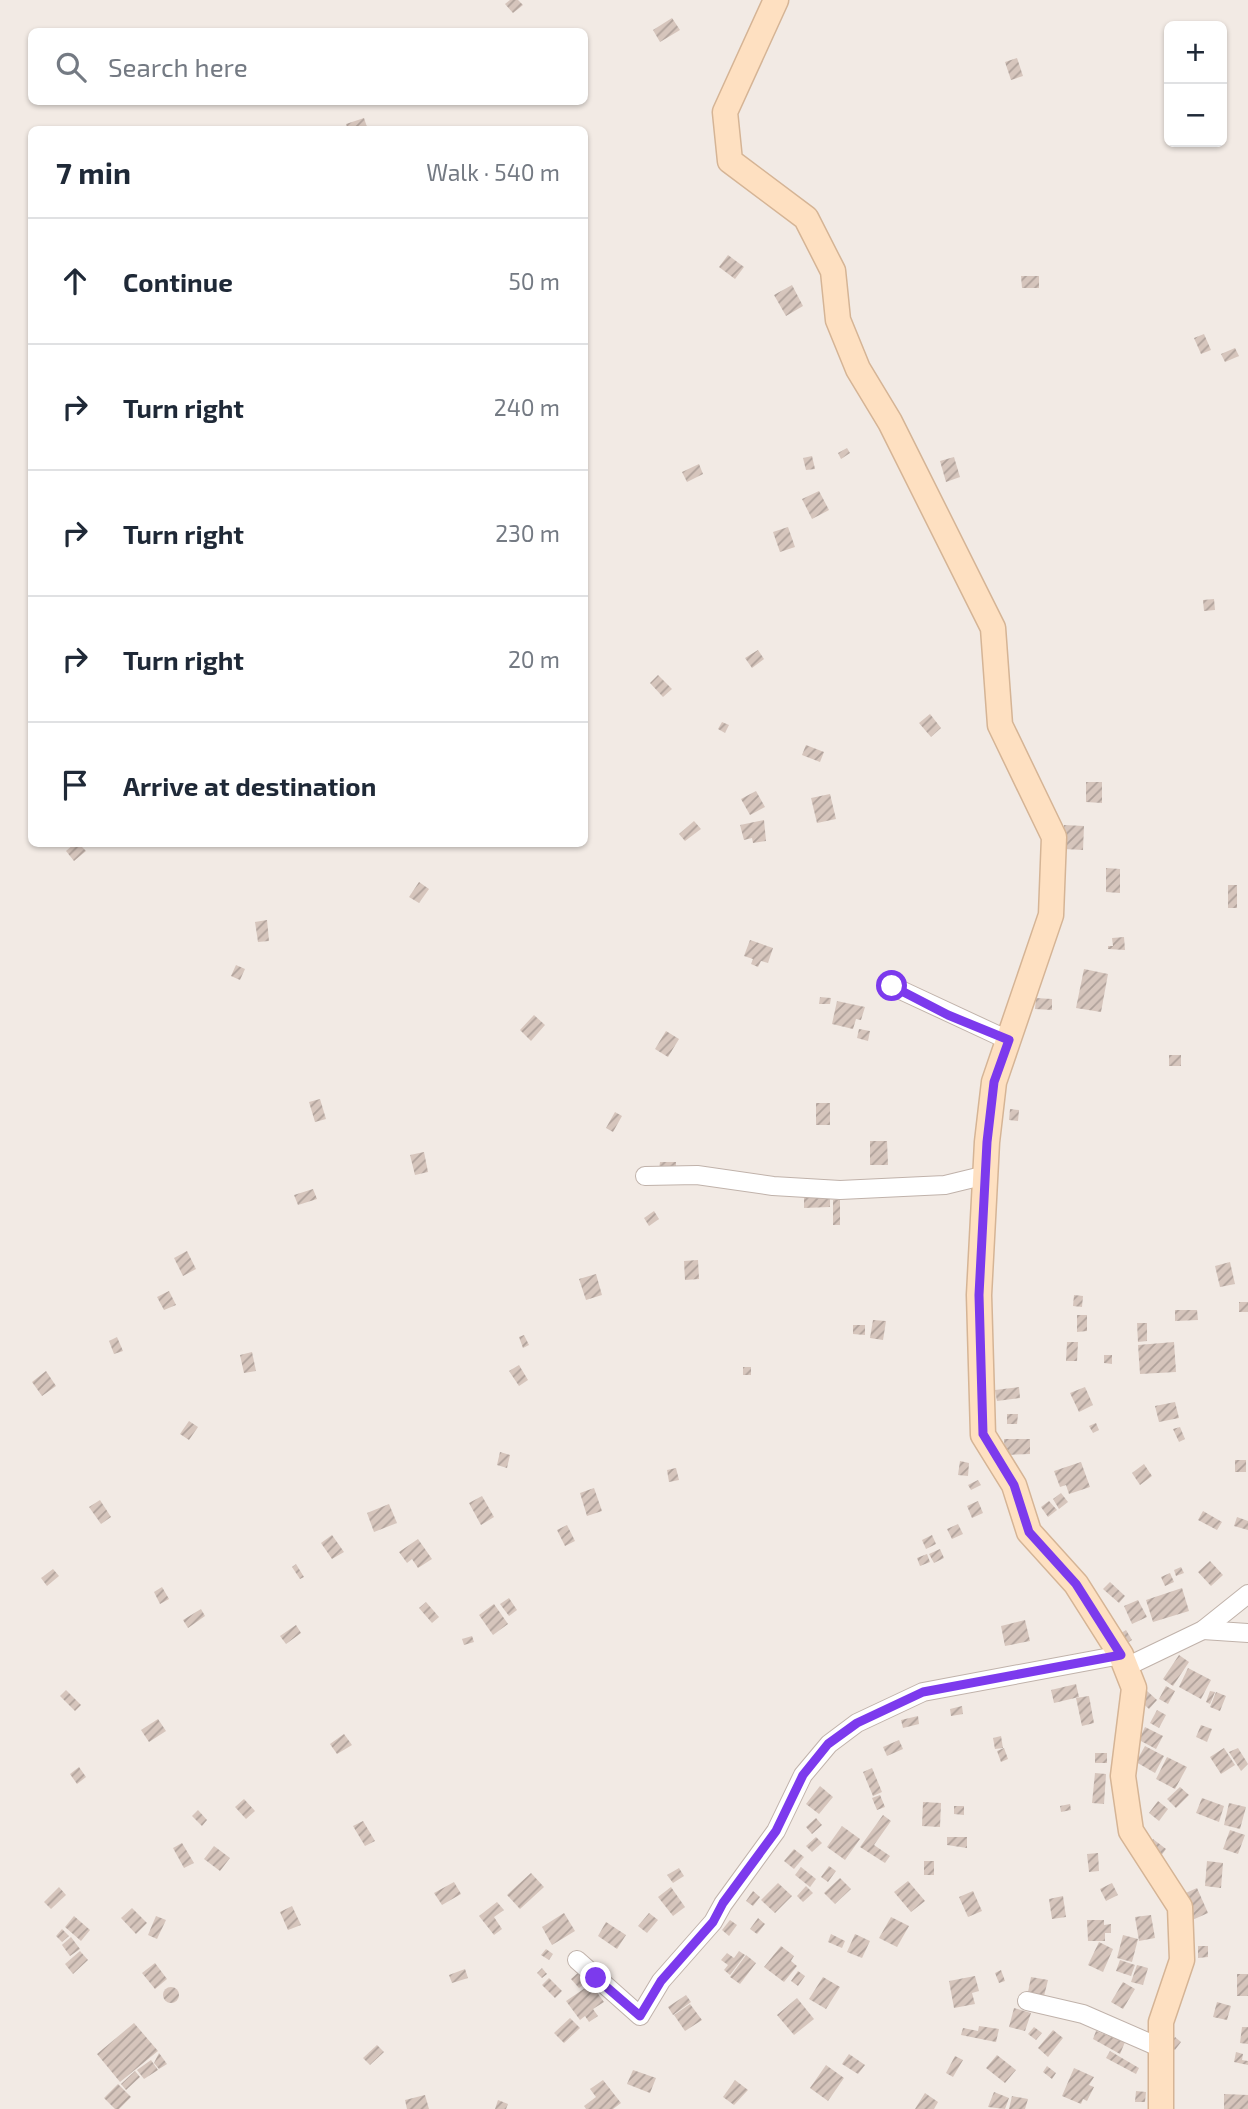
<!DOCTYPE html>
<meta charset="utf-8">
<style>
body{margin:0;font-family:"Exo 2",sans-serif;background:#f6f6f7;color:#1f2937}
.controls{position:absolute;right:21px;top:21px;display:grid;overflow:hidden;border-radius:10px;box-shadow:0 2px 5px #0004}
.controls button{width:63px;height:63px;display:grid;place-items:center;padding:0;border:0;border-bottom:2px solid #e0e1e3;background:#fff;color:#1f2937;font:35px sans-serif}
.stop{position:absolute;width:21px;height:21px;margin:-16px;border:5px solid #7c3aed;border-radius:50%;background:#fff}
.stop.end{background:#7c3aed;border-color:#fff;box-shadow:0 2px 7px #0008}
.list{margin:0;padding:0;list-style:none}
h2{display:flex;justify-content:space-between;align-items:center;height:91px;margin:0;padding:0 28px;font-size:30px}
h2 small{font-size:23px;font-weight:400;color:#747a83}
.list li{display:grid;grid-template-columns:46px 1fr auto;gap:21px;align-items:center;box-sizing:border-box;height:126px;padding:0 28px;border-top:2px solid #e0e1e3}
.list b{display:block;font-size:26px;white-space:nowrap}
.list em{font-size:23px;font-style:normal;color:#747a83}
.icon{flex:none;width:38px;height:38px;fill:none;stroke:currentColor;stroke-width:2;stroke-linecap:round;stroke-linejoin:round}
.map{position:relative;flex:none;width:1248px;height:2109px;overflow:hidden}
.search{position:absolute;background:#fff;box-shadow:0 2px 5px #0004;left:28px;top:28px;width:560px;height:77px;display:flex;align-items:center;gap:18px;box-sizing:border-box;padding:0 24px;border-radius:10px;color:#747a83;font-size:26px}
.panel{position:absolute;background:#fff;box-shadow:0 2px 5px #0004;left:28px;top:126px;width:560px;height:721px;border-radius:10px}
.map>svg:first-child{display:block}
.building{fill:url(#building-hatch)}
.lines{fill:none;stroke-linecap:round;stroke-linejoin:round}
.street-casing{stroke:#c0b2aa;stroke-width:20}
.secondary-casing{stroke:#d5b495;stroke-width:27}
.street{stroke:#fff;stroke-width:18}
.secondary{stroke:#fee0c1;stroke-width:24}
.route{stroke:#7c3aed;stroke-width:9}
</style>
<div class="map">
<svg width="1248" height="2109" viewBox="0 0 1248 2109">
<defs>
<pattern id="building-hatch" width="6" height="6" patternUnits="userSpaceOnUse" patternTransform="scale(1.75)"><rect width="6" height="6" fill="#d6c5bc"/><path d="M-1 1l2-2M0 6l6-6M5 7l2-2" fill="none" stroke="#afa19a"/></pattern>
</defs>
<rect width="100%" height="100%" fill="#f2eae4"/>
<g class="building">
<path d="M510,0H518L523,5L513,13L505,4Z"/>
<path d="M672,18L680,30L660,42L653,30Z"/>
<path d="M1017,58L1023,76L1011,80L1005,62Z"/>
<path d="M364,118L368,130H348L346,124Z"/>
<path d="M728,255L744,267L735,279L719,267Z"/>
<path d="M1021,276H1039V288H1022Z"/>
<path d="M792,285L803,306L786,316L774,295Z"/>
<path d="M1204,334L1211,350L1201,354L1194,338Z"/>
<path d="M1235,348L1239,356L1225,362L1221,354Z"/>
<path d="M847,448L850,453L841,459L838,453Z"/>
<path d="M812,456L815,469L806,470L803,458Z"/>
<path d="M954,457L960,477L946,482L940,461Z"/>
<path d="M699,464L703,474L687,482L682,472Z"/>
<path d="M819,491L829,510L812,519L802,499Z"/>
<path d="M788,527L795,547L780,552L773,532Z"/>
<path d="M1214,599L1215,610L1204,611L1203,600Z"/>
<path d="M758,650L764,659L752,668L745,658Z"/>
<path d="M658,675L672,689L663,697L650,683Z"/>
<path d="M930,714L941,728L931,737L919,723Z"/>
<path d="M722,722L729,725L725,733L718,729Z"/>
<path d="M806,745L824,752L820,762L802,755Z"/>
<path d="M1086,782H1102V803L1086,802Z"/>
<path d="M756,791L765,807L750,815L741,799Z"/>
<path d="M830,794L836,819L817,823L811,798Z"/>
<path d="M764,820L766,841L753,843L752,838L744,840L740,825Z"/>
<path d="M694,821L701,829L685,841L679,834Z"/>
<path d="M1064,825L1084,826L1083,850L1064,849Z"/>
<path d="M74,844H79L86,851L74,861L66,851Z"/>
<path d="M1106,868L1120,869V893L1106,892Z"/>
<path d="M419,882L429,889L419,903L409,897Z"/>
<rect x="1228" y="885" width="9" height="23"/>
<path d="M267,920L269,941L258,942L255,922Z"/>
<path d="M1124,937L1125,950L1108,949V946H1113L1112,938Z"/>
<path d="M750,940L773,948L768,963L761,961L758,967L751,964L753,959L744,956Z"/>
<path d="M236,965L245,969L240,980L231,976Z"/>
<path d="M1084,969L1108,974L1101,1012L1076,1008Z"/>
<path d="M820,997L831,998L830,1004H819Z"/>
<path d="M1036,998L1052,999V1010L1035,1009Z"/>
<path d="M837,1001L865,1007L861,1020L856,1019L853,1029L832,1024Z"/>
<path d="M534,1015L545,1025L531,1041L520,1030Z"/>
<path d="M859,1029L870,1031L868,1041L857,1038Z"/>
<path d="M666,1031L679,1039L668,1057L655,1049Z"/>
<rect x="1169" y="1055" width="12" height="11"/>
<path d="M320,1099L326,1119L315,1122L309,1102Z"/>
<rect x="816" y="1103" width="14" height="22"/>
<path d="M1010,1109L1019,1110L1018,1121L1009,1120Z"/>
<path d="M615,1112L622,1116L613,1132L606,1128Z"/>
<path d="M870,1141H887L888,1165H870Z"/>
<path d="M424,1152L428,1172L415,1175L410,1155Z"/>
<path d="M660,1162H676V1170L659,1169Z"/>
<path d="M313,1189L317,1199L298,1205L294,1195Z"/>
<path d="M830,1197V1207L804,1208V1198Z"/>
<rect x="833" y="1200" width="7" height="25"/>
<path d="M654,1211L659,1219L649,1226L644,1218Z"/>
<path d="M187,1251L196,1269L183,1276L174,1258Z"/>
<path d="M698,1260L699,1279L685,1280L684,1261Z"/>
<path d="M1230,1262L1235,1284L1220,1287L1215,1266Z"/>
<path d="M596,1274L602,1295L586,1300L579,1279Z"/>
<path d="M169,1291L176,1305L164,1310L157,1297Z"/>
<path d="M1074,1295L1083,1296L1082,1307L1073,1306Z"/>
<rect x="1239" y="1302" width="9" height="10"/>
<path d="M1175,1310H1197L1198,1320L1175,1321Z"/>
<path d="M1077,1315H1087V1331L1077,1332Z"/>
<path d="M873,1320L886,1321L883,1340L870,1338Z"/>
<path d="M1137,1323H1147V1341L1138,1342Z"/>
<path d="M853,1325H865V1335L853,1334Z"/>
<path d="M524,1335L529,1345L523,1348L519,1337Z"/>
<path d="M117,1337L123,1351L114,1354L109,1341Z"/>
<path d="M1067,1342H1078L1077,1361H1066Z"/>
<path d="M1174,1342L1176,1372L1140,1374L1138,1345Z"/>
<path d="M252,1352L256,1371L244,1373L240,1355Z"/>
<path d="M1104,1355H1112V1364L1104,1363Z"/>
<path d="M519,1365L528,1380L519,1386L509,1371Z"/>
<rect x="743" y="1367" width="8" height="8"/>
<path d="M46,1371L56,1386L42,1396L32,1382Z"/>
<path d="M1019,1387L1020,1398L997,1401L995,1390Z"/>
<path d="M1085,1387L1093,1405L1079,1412L1070,1393Z"/>
<path d="M1175,1402L1179,1418L1159,1422L1155,1406Z"/>
<path d="M1007,1414H1018L1017,1424H1007Z"/>
<path d="M189,1421L198,1427L189,1440L180,1434Z"/>
<path d="M1096,1423L1099,1430L1093,1433L1089,1426Z"/>
<path d="M1180,1427L1185,1439L1179,1442L1173,1429Z"/>
<path d="M1004,1439H1030V1454L1005,1455Z"/>
<path d="M500,1452L510,1455L507,1468L497,1465Z"/>
<rect x="1235" y="1460" width="11" height="12"/>
<path d="M960,1461L969,1463L968,1476L958,1475Z"/>
<path d="M1081,1462L1090,1487L1069,1494L1066,1485L1060,1487L1054,1471Z"/>
<path d="M1144,1464L1152,1476L1140,1485L1132,1473Z"/>
<path d="M676,1468L679,1480L669,1482L667,1470Z"/>
<path d="M978,1480L981,1485L971,1490L968,1485Z"/>
<path d="M594,1488L602,1511L587,1516L580,1493Z"/>
<path d="M1061,1493L1068,1502L1059,1509L1053,1499Z"/>
<path d="M482,1496L494,1517L481,1525L469,1503Z"/>
<path d="M100,1500L111,1517L101,1524L89,1507Z"/>
<path d="M978,1501L983,1513L972,1518L967,1506Z"/>
<path d="M1049,1501L1057,1510L1048,1517L1041,1507Z"/>
<path d="M389,1504L397,1523L374,1532L367,1513Z"/>
<path d="M1203,1511L1222,1522L1217,1530L1198,1520Z"/>
<path d="M1237,1517L1248,1521V1530L1234,1526Z"/>
<path d="M958,1524L963,1534L952,1539L947,1529Z"/>
<path d="M567,1525L575,1541L565,1546L557,1530Z"/>
<path d="M332,1535L344,1552L332,1559L321,1543Z"/>
<path d="M932,1535L936,1544L926,1549L922,1540Z"/>
<path d="M418,1539L432,1559L418,1568L412,1559L407,1563L399,1552Z"/>
<path d="M940,1549L944,1558L934,1563L929,1554Z"/>
<path d="M927,1554L930,1562L920,1566L917,1558Z"/>
<path d="M1210,1561L1223,1575L1211,1586L1198,1572Z"/>
<path d="M296,1564L304,1577L300,1579L292,1567Z"/>
<path d="M1181,1567L1184,1573L1176,1576L1174,1570Z"/>
<path d="M53,1569L59,1576L47,1586L41,1578Z"/>
<path d="M1170,1573L1174,1582L1165,1586L1161,1577Z"/>
<path d="M1110,1582L1125,1596L1119,1603L1103,1589Z"/>
<path d="M162,1587L169,1599L160,1604L154,1592Z"/>
<path d="M1182,1588L1189,1611L1153,1622L1146,1600Z"/>
<path d="M509,1598L517,1610L509,1616L500,1604Z"/>
<path d="M1138,1600L1147,1617L1132,1624L1124,1606Z"/>
<path d="M426,1602L439,1617L432,1623L419,1608Z"/>
<path d="M494,1604L508,1624L493,1635L479,1615Z"/>
<path d="M201,1609L205,1616L188,1628L183,1620Z"/>
<path d="M1025,1620L1030,1641L1005,1646L1001,1626Z"/>
<path d="M296,1625L301,1633L286,1644L280,1636Z"/>
<path d="M1126,1630L1132,1640L1124,1645L1118,1635Z"/>
<path d="M472,1636L474,1642L464,1645L462,1639Z"/>
<path d="M1179,1655L1189,1662L1173,1686L1163,1679Z"/>
<path d="M1188,1668L1211,1680L1201,1699L1179,1687Z"/>
<path d="M1076,1684L1079,1697L1054,1703L1051,1690Z"/>
<path d="M1166,1686L1175,1691L1168,1704L1159,1699Z"/>
<path d="M66,1690L81,1705L75,1711L60,1696Z"/>
<path d="M1146,1690L1157,1700L1149,1709L1137,1698Z"/>
<path d="M1210,1691L1215,1692L1210,1704L1206,1702Z"/>
<path d="M1216,1692L1226,1696L1220,1711L1210,1707Z"/>
<path d="M1089,1696L1094,1723L1082,1726L1076,1698Z"/>
<path d="M962,1706L963,1714L951,1716L950,1709Z"/>
<path d="M1157,1710L1166,1715L1159,1728L1150,1723Z"/>
<path d="M918,1716L919,1724L903,1728L901,1720Z"/>
<path d="M158,1719L166,1731L149,1742L141,1730Z"/>
<path d="M1201,1725L1212,1729L1207,1742L1196,1737Z"/>
<path d="M1145,1727L1163,1736L1156,1749L1139,1740Z"/>
<path d="M344,1734L352,1745L337,1754L330,1744Z"/>
<path d="M1001,1736L1003,1748L995,1749L993,1738Z"/>
<path d="M899,1740L903,1749L887,1756L883,1747Z"/>
<path d="M1145,1746L1164,1756L1155,1773L1136,1762Z"/>
<path d="M1004,1748L1008,1759L1001,1762L997,1751Z"/>
<path d="M1224,1748L1235,1765L1221,1774L1210,1757Z"/>
<path d="M1238,1748L1248,1764L1241,1771L1229,1752Z"/>
<rect x="1095" y="1753" width="12" height="10"/>
<path d="M1167,1757L1187,1767L1175,1789L1156,1779Z"/>
<path d="M79,1767L86,1777L77,1784L70,1774Z"/>
<path d="M872,1768L882,1792L873,1796L863,1772Z"/>
<path d="M1095,1773L1106,1774L1104,1804L1092,1803Z"/>
<path d="M820,1786L833,1797L819,1814L806,1804Z"/>
<path d="M1180,1787L1189,1795L1176,1808L1167,1799Z"/>
<path d="M880,1795L885,1807L877,1810L872,1798Z"/>
<path d="M1202,1798L1224,1806L1219,1822L1196,1813Z"/>
<path d="M244,1799L255,1811L246,1819L235,1807Z"/>
<path d="M1158,1801L1168,1809L1159,1821L1149,1813Z"/>
<path d="M923,1802L941,1803L940,1827L922,1826Z"/>
<path d="M1229,1803L1246,1807L1240,1829L1224,1825Z"/>
<path d="M1070,1804L1071,1810L1061,1812L1060,1806Z"/>
<path d="M954,1806H964V1815L954,1814Z"/>
<path d="M198,1810L207,1820L202,1826L192,1816Z"/>
<path d="M883,1815L891,1821L874,1845L890,1856L885,1863L860,1847Z"/>
<path d="M816,1818L822,1825L812,1834L806,1827Z"/>
<path d="M363,1821L375,1841L365,1846L353,1826Z"/>
<path d="M842,1826L860,1839L845,1860L827,1847Z"/>
<path d="M1230,1830L1245,1835L1238,1854L1223,1849Z"/>
<path d="M816,1837L822,1843L812,1852L806,1846Z"/>
<path d="M947,1837H967V1848L947,1845Z"/>
<path d="M1153,1839L1166,1849L1158,1860L1145,1850Z"/>
<path d="M182,1843L194,1863L184,1868L173,1848Z"/>
<path d="M214,1846L230,1858L220,1871L204,1859Z"/>
<path d="M794,1849L804,1857L794,1869L784,1861Z"/>
<path d="M1098,1853L1099,1871L1089,1872L1087,1854Z"/>
<rect x="924" y="1861" width="10" height="14"/>
<path d="M1207,1861L1223,1863L1221,1888L1205,1886Z"/>
<path d="M829,1866L836,1871L828,1882L821,1877Z"/>
<path d="M801,1867L816,1879L810,1887L795,1875Z"/>
<path d="M679,1868L684,1876L673,1883L667,1875Z"/>
<path d="M531,1873L544,1887L520,1909L507,1895Z"/>
<path d="M840,1878L851,1889L835,1904L824,1893Z"/>
<path d="M908,1881L925,1901L911,1912L894,1892Z"/>
<path d="M454,1882L461,1894L442,1905L434,1893Z"/>
<path d="M778,1883L792,1896L775,1913L761,1900Z"/>
<path d="M1112,1883L1118,1895L1106,1901L1100,1889Z"/>
<path d="M806,1886L813,1893L803,1902L797,1896Z"/>
<path d="M59,1887L66,1895L51,1909L44,1902Z"/>
<path d="M671,1887L685,1907L673,1916L658,1897Z"/>
<path d="M1197,1888L1208,1913L1190,1921L1179,1896Z"/>
<path d="M753,1891L760,1897L753,1906L746,1901Z"/>
<path d="M973,1891L982,1911L968,1917L959,1897Z"/>
<path d="M1063,1896L1066,1917L1052,1919L1049,1899Z"/>
<path d="M497,1902L504,1910L494,1917L502,1929L494,1935L479,1916Z"/>
<path d="M292,1906L301,1925L288,1930L280,1912Z"/>
<path d="M132,1908L147,1923L136,1934L121,1918Z"/>
<path d="M564,1913L575,1931L552,1945L542,1927Z"/>
<path d="M649,1913L658,1920L647,1933L638,1926Z"/>
<path d="M1151,1915L1155,1938L1139,1941L1135,1917Z"/>
<path d="M74,1916L90,1930L81,1941L65,1927Z"/>
<path d="M156,1916L166,1920L157,1939L148,1935Z"/>
<path d="M891,1917L909,1926L897,1947L879,1938Z"/>
<path d="M758,1918L765,1924L757,1934L750,1929Z"/>
<path d="M730,1920L737,1925L729,1936L722,1930Z"/>
<path d="M1087,1920H1104V1925L1111,1924V1933H1105V1941H1088Z"/>
<path d="M606,1922L626,1935L617,1949L598,1936Z"/>
<path d="M62,1929L69,1936L62,1942L56,1936Z"/>
<path d="M831,1934L845,1941L842,1948L828,1942Z"/>
<path d="M855,1934L870,1941L862,1958L847,1952Z"/>
<path d="M1123,1935L1138,1939L1132,1962L1117,1958Z"/>
<path d="M71,1937L80,1949L70,1956L62,1945Z"/>
<path d="M1099,1942L1113,1949L1103,1972L1088,1965Z"/>
<path d="M781,1946L794,1956L791,1961L797,1966L784,1982L764,1967Z"/>
<path d="M1198,1946H1208V1957L1198,1958Z"/>
<path d="M546,1949L553,1954L549,1960L541,1955Z"/>
<path d="M80,1951L88,1960L73,1974L65,1964Z"/>
<path d="M739,1951L745,1955L730,1975L724,1970L728,1965L721,1960L727,1953L734,1958Z"/>
<path d="M746,1955L756,1963L740,1984L730,1977Z"/>
<path d="M1120,1960L1135,1965L1131,1976L1116,1971Z"/>
<path d="M155,1963L167,1979L155,1989L142,1973Z"/>
<path d="M1137,1965L1148,1968L1143,1985L1131,1982Z"/>
<path d="M542,1968L547,1974L542,1978L537,1973Z"/>
<path d="M465,1969L468,1978L452,1983L449,1975Z"/>
<path d="M1001,1970L1005,1981L999,1983L995,1973Z"/>
<path d="M580,1971L588,1981L579,1988L571,1979Z"/>
<path d="M798,1971L805,1976L798,1986L791,1981Z"/>
<rect x="1237" y="1974" width="11" height="22"/>
<path d="M975,1976L979,1991L972,1993L975,2004L954,2008L949,1981Z"/>
<path d="M823,1977L840,1987L826,2009L809,1999Z"/>
<path d="M1031,1977L1048,1980L1043,2000L1027,1997Z"/>
<path d="M549,1978L562,1991L555,1998L542,1985Z"/>
<path d="M1123,1982L1135,1989L1123,2009L1111,2002Z"/>
<path d="M591,1984L604,2002L593,2009L598,2016L589,2022L585,2016L580,2020L566,2001Z"/>
<circle cx="171" cy="1995" r="8"/>
<path d="M686,1995L691,2002L673,2015L668,2007Z"/>
<path d="M797,1998L814,2019L794,2035L777,2015Z"/>
<path d="M1217,2002L1231,2006L1227,2020L1213,2017Z"/>
<path d="M690,2004L702,2020L685,2031L674,2015Z"/>
<path d="M1014,2008L1031,2013L1025,2031L1009,2027Z"/>
<path d="M570,2018L580,2028L564,2043L554,2033Z"/>
<path d="M134,2023L158,2051L120,2082L97,2054Z"/>
<path d="M979,2026L999,2029L996,2042L961,2035L963,2028L978,2031Z"/>
<path d="M1034,2027L1042,2033L1036,2040L1028,2034Z"/>
<path d="M1242,2027H1248V2044L1240,2043Z"/>
<path d="M1053,2030L1063,2038L1048,2057L1038,2048Z"/>
<path d="M1096,2031L1125,2042L1120,2054L1093,2039Z"/>
<path d="M1175,2037L1181,2042L1175,2050L1169,2045Z"/>
<path d="M377,2045L384,2052L370,2065L363,2058Z"/>
<path d="M1110,2051L1139,2068L1136,2074L1106,2058Z"/>
<path d="M1236,2052L1243,2054L1242,2060L1248,2061V2065L1234,2062Z"/>
<path d="M159,2053L167,2064L159,2069L154,2063Z"/>
<path d="M849,2054L865,2065L858,2074L842,2064Z"/>
<path d="M997,2055L1016,2070L1005,2083L986,2068Z"/>
<path d="M955,2056L963,2060L953,2077L946,2073Z"/>
<path d="M151,2060L158,2070L144,2079L137,2070Z"/>
<path d="M826,2065L844,2078L828,2101L810,2088Z"/>
<path d="M1047,2066L1056,2073L1052,2079L1043,2072Z"/>
<path d="M1074,2068L1094,2077L1089,2085L1094,2087L1087,2101L1083,2099L1081,2104L1062,2096Z"/>
<path d="M633,2070L656,2078L650,2093L627,2084Z"/>
<path d="M135,2071L140,2077L126,2090L121,2084Z"/>
<path d="M603,2080L621,2103L613,2109H586L584,2106L596,2097L590,2089Z"/>
<path d="M735,2080L748,2090L734,2105L723,2097Z"/>
<path d="M118,2084L131,2097L119,2109H115L104,2098Z"/>
<path d="M1136,2091L1146,2092L1145,2102H1135Z"/>
<path d="M994,2092L1009,2098L1005,2109L988,2107Z"/>
<path d="M925,2093L938,2102L934,2109H915Z"/>
<path d="M1224,2094L1248,2095V2109H1224Z"/>
<path d="M425,2095L429,2109H407L405,2100Z"/>
<path d="M1012,2096L1028,2099L1025,2109H1009Z"/>
<path d="M498,2100L508,2104L506,2109H495Z"/>
</g>
<g class="lines">
<defs>
<g id="street">
<path d="M892,986L1008,1040"/>
<path d="M645,1176L697,1175L773,1186L840,1190L945,1185L986,1175"/>
<path d="M1203,1630L1248,1633"/>
<path d="M1126,1667L1203,1630L1248,1594"/>
<path d="M577,1960L640,2016L661,1981L713,1922L723,1904L776,1831L803,1775L829,1744L857,1723L923,1692L1121,1655"/>
<path d="M1027,2001L1083,2014L1161,2048"/>
</g>
<path id="secondary" d="M776,0L725,112L730,161L806,218L833,271L838,320L858,369L890,422L993,628L1000,725L1054,837L1051,915L994,1082L987,1142L979,1295L983,1435L1014,1485L1029,1532L1076,1584L1121,1655L1134,1688L1123,1776L1131,1831L1180,1907L1182,1960L1161,2022V2109"/>
</defs>
<use href="#street" class="street-casing"/>
<use href="#secondary" class="secondary-casing"/>
<use href="#street" class="street"/>
<use href="#secondary" class="secondary"/>
</g>
<g class="lines">
<path class="route" d="M596,1978L640,2016L661,1981L713,1922L723,1903L776,1831L803,1775L828,1744L857,1723L923,1692L1121,1655L1076,1584L1029,1532L1014,1485L983,1434L979,1295L987,1142L994,1082L1009,1040L948,1015L892,986"/>
</g>
</svg>
<div class="controls">
<button>+</button>
<button>−</button>
</div>
<div class="stop" style="left:892px;top:986px"></div>
<div class="stop end" style="left:596px;top:1978px"></div>
<div class="search"><svg class="icon" aria-label="search" viewBox="0 0 24 24"><circle cx="10" cy="10" r="6"/><path d="M15 15l6 6"/></svg>Search here</div>
<section class="panel">
<h2>7 min<small>Walk · 540 m</small></h2>
<ul class="list">
<li><svg class="icon" aria-label="ahead" viewBox="0 0 24 24"><path d="M12 20V5M6 11l6-6 6 6"/></svg><div><b>Continue</b></div><em>50 m</em></li>
<li><svg class="icon" aria-label="right" viewBox="0 0 24 24"><path d="M7 20v-9h11M14 6l5 5-5 5"/></svg><div><b>Turn right</b></div><em>240 m</em></li>
<li><svg class="icon" aria-label="right" viewBox="0 0 24 24"><path d="M7 20v-9h11M14 6l5 5-5 5"/></svg><div><b>Turn right</b></div><em>230 m</em></li>
<li><svg class="icon" aria-label="right" viewBox="0 0 24 24"><path d="M7 20v-9h11M14 6l5 5-5 5"/></svg><div><b>Turn right</b></div><em>20 m</em></li>
<li><svg class="icon" aria-label="arrive" viewBox="0 0 24 24"><path d="M6 21V4h12l-3 4 3 4H6"/></svg><div><b>Arrive at destination</b></div></li>
</ul>
</section>
</div>
